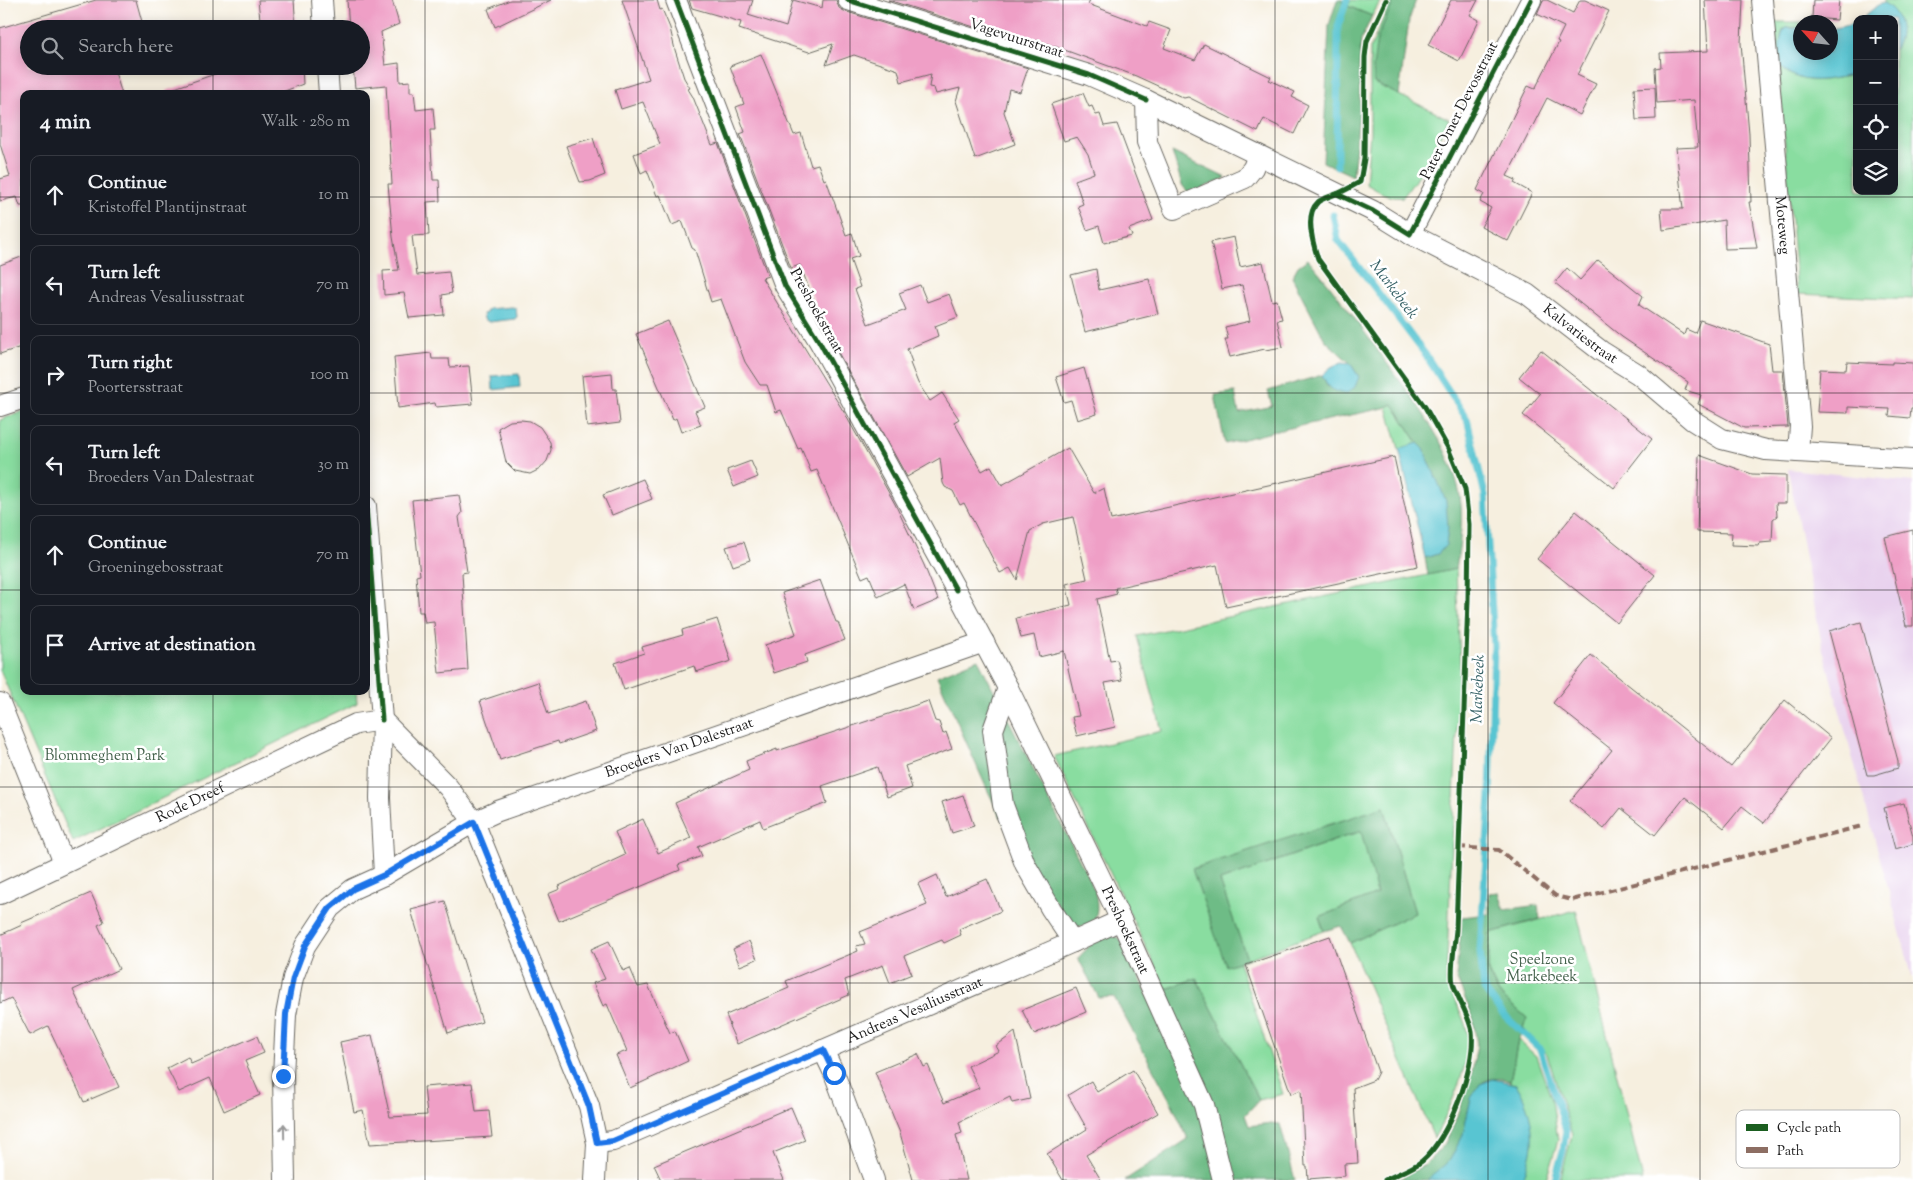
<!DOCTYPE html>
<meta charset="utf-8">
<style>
body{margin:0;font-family:"Sorts Mill Goudy",serif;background:#242831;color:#f1f3f6}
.controls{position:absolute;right:15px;top:15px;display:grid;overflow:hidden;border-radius:10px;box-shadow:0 2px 12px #0003}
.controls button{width:45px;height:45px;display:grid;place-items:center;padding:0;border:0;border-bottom:1px solid #363941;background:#171b24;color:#f1f3f6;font:25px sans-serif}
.compass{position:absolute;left:1793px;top:15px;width:45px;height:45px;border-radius:50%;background:#171b24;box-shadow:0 2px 12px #0003;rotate:297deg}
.stop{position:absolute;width:15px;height:15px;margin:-11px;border:4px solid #1a73e8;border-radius:50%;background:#fff}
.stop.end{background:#1a73e8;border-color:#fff;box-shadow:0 1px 5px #0008}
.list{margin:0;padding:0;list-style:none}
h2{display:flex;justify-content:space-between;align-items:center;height:65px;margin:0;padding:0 20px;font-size:21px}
h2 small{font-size:16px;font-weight:400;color:#9ea1a6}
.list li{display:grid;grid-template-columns:32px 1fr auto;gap:15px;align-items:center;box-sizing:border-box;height:80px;margin:0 10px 10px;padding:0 10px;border:1px solid #363941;border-radius:10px}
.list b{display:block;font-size:19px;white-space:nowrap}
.list p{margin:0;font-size:16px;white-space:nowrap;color:#9ea1a6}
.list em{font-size:16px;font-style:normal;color:#9ea1a6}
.icon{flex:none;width:28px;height:28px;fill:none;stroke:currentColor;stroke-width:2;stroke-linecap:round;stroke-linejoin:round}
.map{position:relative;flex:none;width:1913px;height:1180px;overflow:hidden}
.search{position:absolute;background:#171b24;box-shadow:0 2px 12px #0003;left:20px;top:20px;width:350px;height:55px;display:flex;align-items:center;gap:12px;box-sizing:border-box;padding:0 18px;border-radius:28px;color:#9ea1a6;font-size:19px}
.panel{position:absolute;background:#171b24;box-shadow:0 2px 12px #0003;left:20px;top:90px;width:350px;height:605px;border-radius:10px}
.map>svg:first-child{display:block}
.built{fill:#e8d2ee}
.green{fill:#89dda0;stroke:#527c5e}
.forest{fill:#6ebc86;stroke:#456c51}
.water{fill:#59c5d2;stroke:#3a7077}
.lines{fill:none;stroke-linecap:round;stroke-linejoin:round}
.stream{stroke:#59c5d2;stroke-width:7}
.building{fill:#ef9fc6}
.street-casing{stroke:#686660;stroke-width:22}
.street{stroke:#fff;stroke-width:20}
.quiet{stroke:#8d6e63;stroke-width:4;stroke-dasharray:8 4;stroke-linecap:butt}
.cycleway-casing{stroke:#fff;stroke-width:8}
.cycleway{stroke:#1b5e20;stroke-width:5}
.oneway{stroke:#999}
.route{stroke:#1a73e8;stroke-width:6}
.grid{fill:none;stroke:#1c1c1c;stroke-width:1;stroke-opacity:0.55}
.labels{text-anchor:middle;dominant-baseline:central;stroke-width:5;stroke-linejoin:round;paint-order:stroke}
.street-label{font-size:15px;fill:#1c1c1c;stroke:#fff}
.park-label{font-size:15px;fill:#42604a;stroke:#fff}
.water-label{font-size:16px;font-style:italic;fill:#346065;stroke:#fff}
.key{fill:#fff;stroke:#bbb;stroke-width:1}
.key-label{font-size:14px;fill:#1c1c1c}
</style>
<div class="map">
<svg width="1913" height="1180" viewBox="0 0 1913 1180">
<rect width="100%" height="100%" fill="#fff"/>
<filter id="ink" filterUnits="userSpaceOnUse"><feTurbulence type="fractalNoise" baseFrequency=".02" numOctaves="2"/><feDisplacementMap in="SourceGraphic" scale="10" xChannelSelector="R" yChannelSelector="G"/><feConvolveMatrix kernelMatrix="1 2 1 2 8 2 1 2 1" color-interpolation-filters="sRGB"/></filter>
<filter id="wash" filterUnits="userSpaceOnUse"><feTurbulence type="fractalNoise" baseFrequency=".0096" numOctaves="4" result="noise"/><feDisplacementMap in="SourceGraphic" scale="20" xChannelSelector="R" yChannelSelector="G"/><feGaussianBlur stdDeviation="1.12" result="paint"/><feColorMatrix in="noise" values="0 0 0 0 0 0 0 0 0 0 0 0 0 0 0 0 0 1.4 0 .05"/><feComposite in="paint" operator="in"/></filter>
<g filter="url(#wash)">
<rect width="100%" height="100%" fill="#f6efdf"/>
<path class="built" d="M1788,469L1913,482V979L1823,650Z"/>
<g class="green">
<path d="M1351,0H1381L1372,16L1348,6Z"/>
<path d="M1391,0H1394L1377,39L1374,83L1449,119L1419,175L1403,197C1389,199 1377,190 1366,184L1370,132V49Z"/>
<path d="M1884,0H1913V299L1797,294L1775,22H1803H1800V28L1788,27L1783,30L1781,37V67C1802,88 1832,79 1857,74V191H1894V50C1904,34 1900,13 1884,3Z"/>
<path d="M1393,404L1418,443L1399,449L1387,407Z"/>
<path d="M24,411V691H356L357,703L73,842L0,670V420Z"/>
<path d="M1456,569L1460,664L1446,981C1453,998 1464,1016 1468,1035C1472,1060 1447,1116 1434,1138L1350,943L1415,913L1384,807L1192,869L1227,965L1239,962L1283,1094L1259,1100L1196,978L1166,989L1054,756L1162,731L1137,636Z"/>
<path d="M1362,831L1377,894L1319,917L1324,931L1247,959L1220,881Z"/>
<path d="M1576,910L1643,1180H1560L1572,1135L1547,1054L1523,1028L1527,1018L1499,994L1488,971L1490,933Z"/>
<path d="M1518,1040L1536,1056L1552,1100L1558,1140L1546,1180H1523L1532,1145L1510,1081Z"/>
</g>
<g class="forest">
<path d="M1337,0H1343L1342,4L1372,16L1361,40L1359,68L1360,102L1353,176L1323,162L1329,25Z"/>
<path d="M1394,0H1416L1409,20L1399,95L1374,83L1373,67L1377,39Z"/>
<path d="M1172,152L1226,178L1193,192L1187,191L1182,185Z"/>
<path d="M1308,259C1336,292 1361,327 1386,362C1414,400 1446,440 1458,486C1465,514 1460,542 1456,569L1428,575L1425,558L1438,554L1424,449L1418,443L1393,404L1384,408L1276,431L1225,444L1215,395L1235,392L1239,413L1272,406L1268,391L1322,375L1328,387L1359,377L1350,363L1325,340L1292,277L1298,266Z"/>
<path d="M978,659L1095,891C1099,911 1099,930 1073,926L1015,846L986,787L937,676Z"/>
<path d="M1384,807L1415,913L1350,943L1341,926L1324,931L1319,917L1377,894L1361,831L1220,881L1247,959L1226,966L1192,869Z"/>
<path d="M1499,892L1504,910L1538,905L1540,919L1490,933L1488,972L1499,994L1527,1018L1518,1040L1510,1081C1472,1069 1470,1104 1464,1131C1462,1139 1456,1152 1451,1159C1445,1167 1434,1174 1427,1180H1398L1426,1164L1444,1145L1453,1127L1472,1072L1477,1045L1473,1018L1456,977L1462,917L1489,914V893Z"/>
<path d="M1107,936L1117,937L1124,944L1148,996L1196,978L1259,1100L1245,1115L1249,1126L1271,1123L1280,1124L1295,1180H1125L1188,1139L1171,1102L1114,997L1099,998L1078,958L1094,941Z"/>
</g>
<g class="water">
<path d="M1884,3C1901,13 1905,33 1894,50V19H1861L1878,5Z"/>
<path d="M1857,21V74C1831,79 1802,88 1781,67C1779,55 1778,39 1785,28H1800V52H1830L1831,29L1849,25Z"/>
<path d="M512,307L516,308L517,317L515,319L489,322L484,319L483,314L486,313L488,309Z"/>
<path d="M1342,362L1350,363L1359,377L1355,387L1346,394C1331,392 1328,387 1322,375L1331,367Z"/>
<path d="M519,374L520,387L493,390L492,376Z"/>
<path d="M1418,443L1424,449L1446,501L1448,528L1446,545L1438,554L1425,558L1399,449Z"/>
<path d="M1493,1079L1516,1084C1527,1101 1534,1123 1532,1145C1531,1156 1526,1169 1523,1180H1427L1450,1160L1463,1134L1471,1098L1480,1084Z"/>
</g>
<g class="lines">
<g class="stream">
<path d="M1337,166L1338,26L1347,0"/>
<path d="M1333,215L1338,240L1425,354L1467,419L1485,495L1494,646L1490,796L1480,951L1484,989L1504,1015L1540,1049L1566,1130L1563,1151L1555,1180"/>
</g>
</g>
<g id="blocks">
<g class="building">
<path d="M96,0H136L144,29H29V66H113L122,94H24V206H20L17,197L0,201V179L10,176L0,144V28Z"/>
<path d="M258,0H294L296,29H261Z"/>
<path d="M347,0H392L399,24L381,32L385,65L399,63L400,82L410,81V92H414L416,110L433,108L435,130H430L433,180H439L440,201L427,202L429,235L412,236L417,275L449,272L452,293L442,295L444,315L409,318L404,293L384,295L383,271L399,270L393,237L388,184H392L386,85L355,88L353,66H361V29H349Z"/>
<path d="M510,0H551L495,27L488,9Z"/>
<path d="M622,0H657L660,10L662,9L670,28L675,50L684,78L690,88L688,89L693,97L712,145L718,143L768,276L762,278L845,414L895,504L924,565L938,600L914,610L904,584L878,597L869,575L862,578L817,470L811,472L801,448L798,449L781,410L776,412L767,385H760L745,362L721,299L711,302L695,250L692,248L682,221L672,225L660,195L657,196L647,170L641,173L634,154L660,144L643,102L621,109L615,90L649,79Z"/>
<path d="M689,0H753L748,15L786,27L793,0L822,8L823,0H836L839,8L844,11L1028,68L1020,92L1009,89L1004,112L1015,144L975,159L956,101L960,88L936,94L934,88L929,87L931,74L901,82L898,70L854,55L826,65L833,44L809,52L739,29L741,22L692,8Z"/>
<path d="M888,0H1090L1088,4L1147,26L1149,22L1171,30L1164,48L1195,60L1204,44L1271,77L1269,80L1295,92L1292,97L1308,105L1294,134L1264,119L1258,132L1188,97L1184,98L1136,76L1037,40L1035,46Z"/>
<path d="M1451,0H1478L1470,15L1479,20L1459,61L1428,45Z"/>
<path d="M1543,0H1547L1573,13L1580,0H1585L1609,11L1577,75L1596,84L1580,115L1547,98L1507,176L1516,180L1514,183L1532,193L1508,241L1481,227L1491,208L1480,202L1484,194L1477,190L1528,86L1535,89L1559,42L1557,41L1564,27L1537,14Z"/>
<path d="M1705,0H1743L1741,43L1749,134L1751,202H1749L1757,248L1725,249L1724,220L1663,230L1661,209H1683L1676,148L1698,147L1694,100L1657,103L1655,68L1661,67L1660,53L1708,51Z"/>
<path d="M1813,0H1839L1837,20L1812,18Z"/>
<path d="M761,54L794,135L801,133L811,166L818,164L824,180L826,179L846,235L852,233L859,256L850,259L860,287L855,289L868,324L906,310L899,293L920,285L927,302L949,294L958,317L935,326L938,336L907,349L912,362L910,363L918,383L930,401L942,393L959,419L954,422L982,471L991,466L1002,485L1068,448L1094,493L1104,488L1111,520L1394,457L1418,566L1226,607L1217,565L1115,588L1117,594L1097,599L1110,661L1117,660L1122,680L1105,683L1115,727L1077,736L1072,717L1079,716L1064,651L1039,657L1034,635L1021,638L1016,618L1071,605L1066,584L1087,579L1073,517L1043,524L1030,531L1017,580L1010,568L1000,573L964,503L960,505L953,491L945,487L943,483L940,458L907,477L824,327L800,265L791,268L740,134L745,132L736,107L744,104L730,66Z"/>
<path d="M238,66H302L303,84L277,94H166V91Z"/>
<path d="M1655,87L1656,119L1636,120L1634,88Z"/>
<path d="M1083,93L1089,107L1092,106L1096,115L1100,114L1104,126L1117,124L1153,220L1129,229L1132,236L1104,243L1099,226L1087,230L1078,206L1083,204L1075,180L1094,173L1088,154L1077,137L1064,141L1051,104Z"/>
<path d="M593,138L605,175L590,181L580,182L566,146Z"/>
<path d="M1234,237L1240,267L1263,262L1272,301L1277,300L1282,319L1277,320L1283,347L1265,350V349L1230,357L1225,339H1228L1225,327L1250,321L1242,285L1222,289L1211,242Z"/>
<path d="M24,256V346L0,354V265Z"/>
<path d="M1598,260L1643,296L1639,305L1684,335L1686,329L1695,333L1700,320L1769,344L1772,370H1783L1788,427L1744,428L1698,404L1701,395L1685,390L1688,382L1622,337L1555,283L1567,268L1580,280Z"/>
<path d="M1096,269L1099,290L1149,279L1158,314L1085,332L1071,275Z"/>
<path d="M668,321L705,407L695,411L701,425L681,432L676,418L673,420L636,334Z"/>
<path d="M1541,350L1652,439L1614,488L1523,415L1540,394L1519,377Z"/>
<path d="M431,353L432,359H449L450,367L469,366L473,404L436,407L435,403L398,408L394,357Z"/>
<path d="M1847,362L1892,364V362L1913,363V408H1911L1910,418L1889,416L1890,409L1848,407V413L1817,412L1820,369L1846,370Z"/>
<path d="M1084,368L1097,414L1077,420L1071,400L1064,402L1056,377Z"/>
<path d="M612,373L613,389H616L620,423L587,427L582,376Z"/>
<path d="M521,420L530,421L540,427L550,442L551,450L547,461L540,469L530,474L515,471L506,462L498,428L510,421Z"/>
<path d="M1699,455L1752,474L1786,475V503H1776L1777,516L1773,519L1772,542L1760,543L1759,546L1731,545L1732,533L1697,532Z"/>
<path d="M751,461L758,477L734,487L727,470Z"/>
<path d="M643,479L652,499L612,515L603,495Z"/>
<path d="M459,495L462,513L459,517L467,572L462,573L468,670L439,673L434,622L425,623L423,612H419L416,576L420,575L412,500Z"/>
<path d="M1576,511L1655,575L1617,623L1537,559Z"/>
<path d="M1913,530V626H1906L1885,537Z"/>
<path d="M744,542L750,560L733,566L726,547Z"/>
<path d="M820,580L836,622H838L845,640L805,655L807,662L774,673L765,645L796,634L782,593Z"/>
<path d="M717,619L731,661L696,672L694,666L624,690L615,663L644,653L642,647L683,635L682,630Z"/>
<path d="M1861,622L1898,761V768L1874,775H1867L1829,631Z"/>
<path d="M1591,655L1731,767L1785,700L1831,738L1764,823L1742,806L1724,828L1685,797L1655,835L1621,808L1604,829L1570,801L1612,750L1553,703Z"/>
<path d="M538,682L548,714L586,701L596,731L559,744L558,741L500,760L480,701Z"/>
<path d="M928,701L935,721L939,722L943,734L946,732L952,749L905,766L912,788L887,797L877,767L822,786L827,803L763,828L760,820L698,847L702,856L678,865L680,870L559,921L548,894L560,889L559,886L625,855L615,832L643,819L658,853L691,838L675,803L749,770L746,761L777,749V751Z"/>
<path d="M963,795L974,826L952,833L942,802Z"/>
<path d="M1904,803L1913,836V844L1895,849L1884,808Z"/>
<path d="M937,875L946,897L987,879L1001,911L959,929L961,935L944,943L942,940L904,956L912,974L890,983L883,965L845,980L849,995L737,1044L729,1026L730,1025L726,1015L789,988L786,981L858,951L856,946L865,944L860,932L927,905L918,884Z"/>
<path d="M91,893L104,922L98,925L119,969L73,990L119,1087L84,1102L48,1026L30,1035L11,998L0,1003V935L22,925L21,923Z"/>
<path d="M445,901L482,1022L448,1033L411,910Z"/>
<path d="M1330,936L1378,1072L1374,1080L1353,1088L1358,1163L1344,1164L1345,1176L1308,1179L1307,1166H1305L1301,1090L1291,1094L1246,965Z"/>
<path d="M609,941L623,971L630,968L638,987L648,985L670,1033L675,1031L688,1061L630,1088L616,1055L627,1051L607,1004L603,1006L593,983L605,979L591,949Z"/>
<path d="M749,941L757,959L740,966L733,949Z"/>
<path d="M1076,988L1086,1012L1034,1034L1022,1010Z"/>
<path d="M1015,1032L1030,1099L1012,1103L1010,1097L959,1122L962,1133L956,1135L967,1180H913L900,1133L875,1072L918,1054L924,1067L928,1065L944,1103L979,1088L968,1066L999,1051L996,1046Z"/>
<path d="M372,1035L390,1117L427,1115L424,1087L472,1083L476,1112L489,1111L492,1137L370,1144L363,1110L354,1112L340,1042Z"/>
<path d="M257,1036L264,1053L245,1061L260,1095L224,1111L210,1078L179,1092L167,1068L188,1057L191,1064Z"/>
<path d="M1133,1070L1158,1113L1086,1155L1101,1180H1063L1047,1154L1087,1129L1068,1095L1091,1081L1097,1092Z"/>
<path d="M791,1107L805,1140L773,1153L784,1180H661L654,1165Z"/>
</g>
</g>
</g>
<g filter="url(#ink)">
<use href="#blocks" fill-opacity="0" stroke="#686660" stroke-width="1"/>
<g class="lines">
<defs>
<g id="street">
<path d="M322,0L324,29"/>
<path id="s1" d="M676,0L785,286L819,341L956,590L1008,688L1121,920L1204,1105L1223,1180"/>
<path id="s2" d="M848,0L1089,75L1146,100L1373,211L1410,234L1527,294L1601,351L1638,374L1692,420L1722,439L1766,450L1913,459"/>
<path id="s3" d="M1762,0L1800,426L1798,452"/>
<path d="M327,66L329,94"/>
<path d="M1146,100L1147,142L1174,209L1245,178L1253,168L1258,155"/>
<path d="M1410,234L1531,0"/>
<path d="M0,406L24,398"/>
<path d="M366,506L382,720L380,798L384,875"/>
<path d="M1008,688L993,730L1003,805L1025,864L1051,909L1073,942"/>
<path d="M0,703L64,863"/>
<path d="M382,720L448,787L474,822L589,1106L597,1143L595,1180"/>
<path id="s4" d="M0,894L356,724L382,720"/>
<path d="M823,1050L834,1073L874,1180"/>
<path id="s5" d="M597,1143L613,1141L1073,942L1121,920"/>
<path id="s6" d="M285,1180L283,1076L286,1015L293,978L305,946L330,908L353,889L384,875L474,822L498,811L984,642"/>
</g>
</defs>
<use href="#street" class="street-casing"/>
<use href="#street" class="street"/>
<path class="quiet" d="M1458,847L1499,850L1548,890L1556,896L1572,900L1862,826"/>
<defs>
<g id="cycleway">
<path d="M676,0L785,286L819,341L956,590"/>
<path d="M848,0L1089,75L1146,100"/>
<path d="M1337,194L1373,211L1410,234L1531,0"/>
<path d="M366,506L382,720"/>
<path d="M1385,1180C1397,1174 1412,1169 1422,1161C1449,1138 1476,1067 1472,1032C1469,1015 1458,1000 1453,983C1450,972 1455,942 1456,930L1468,600L1469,524L1465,489L1448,448L1425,407L1318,259C1313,244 1304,215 1318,202C1322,198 1330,197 1336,194C1345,191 1352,186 1360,182L1364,159L1365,57L1367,41L1386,0"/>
</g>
</defs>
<use href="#cycleway" class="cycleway-casing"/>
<use href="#cycleway" class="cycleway"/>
</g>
<defs><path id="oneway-shaft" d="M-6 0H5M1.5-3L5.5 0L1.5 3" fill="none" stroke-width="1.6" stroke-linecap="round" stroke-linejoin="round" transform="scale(1.25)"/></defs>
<use class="oneway" href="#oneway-shaft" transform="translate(284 1131) rotate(-91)"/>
</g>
<g class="lines" filter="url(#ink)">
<path class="route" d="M283,1076L286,1014L293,978L305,946L330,908L353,889L384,875L474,822L589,1106L597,1143L613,1141L823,1050L834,1073"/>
</g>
<path class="grid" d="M213,0V29M425,0V1180M638,0V1180M850,0V1180M1063,0V1180M1275,0V1180M1488,0V1180M1700,0V1180M213,66V94M0,197H24M366,197H1913M0,393H24M366,393H1913M0,590H24M366,590H1913M213,691V1180M0,787H1913M0,983H1913"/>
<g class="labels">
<g class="street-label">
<text transform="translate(1016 39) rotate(18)">Vagevuurstraat</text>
<text transform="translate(1460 111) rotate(-63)">Pater Omer Devosstraat</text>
<text stroke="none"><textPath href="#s3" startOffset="226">Moteweg</textPath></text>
<text transform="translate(816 311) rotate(61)">Preshoekstraat</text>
<text stroke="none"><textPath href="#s2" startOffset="809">Kalvariestraat</textPath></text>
<text stroke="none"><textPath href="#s6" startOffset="669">Broeders Van Dalestraat</textPath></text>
<text stroke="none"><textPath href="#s4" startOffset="211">Rode Dreef</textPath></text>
<text stroke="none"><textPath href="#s1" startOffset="1035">Preshoekstraat</textPath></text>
<text stroke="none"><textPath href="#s5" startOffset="345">Andreas Vesaliusstraat</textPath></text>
</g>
<g class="park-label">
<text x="105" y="756">Blommeghem Park</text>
<text x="1542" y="960">Speelzone<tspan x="1542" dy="17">Markebeek</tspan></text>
</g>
<g class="water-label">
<text transform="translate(1393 290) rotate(53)">Markebeek</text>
<text transform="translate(1479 689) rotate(-88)">Markebeek</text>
</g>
</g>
<rect x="1736" y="1110" width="164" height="58" rx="8" class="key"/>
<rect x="1746" y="1124" width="22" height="7" fill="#1b5e20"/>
<rect x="1746" y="1147" width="22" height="6" fill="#8d6e63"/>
<g class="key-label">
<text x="1777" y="1132">Cycle path</text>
<text x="1777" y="1155">Path</text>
</g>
</svg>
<div class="controls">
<button>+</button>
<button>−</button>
<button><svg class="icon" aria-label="locate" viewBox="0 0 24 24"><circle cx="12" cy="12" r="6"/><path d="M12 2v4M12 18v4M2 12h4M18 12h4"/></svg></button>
<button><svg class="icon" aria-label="layers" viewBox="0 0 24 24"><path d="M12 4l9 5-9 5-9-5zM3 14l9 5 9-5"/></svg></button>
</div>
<svg class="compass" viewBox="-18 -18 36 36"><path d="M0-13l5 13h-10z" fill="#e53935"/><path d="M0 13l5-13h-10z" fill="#9ea1a6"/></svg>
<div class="stop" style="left:834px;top:1073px"></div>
<div class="stop end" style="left:283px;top:1076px"></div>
<div class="search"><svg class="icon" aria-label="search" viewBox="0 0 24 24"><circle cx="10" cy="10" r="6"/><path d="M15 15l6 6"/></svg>Search here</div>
<section class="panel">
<h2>4 min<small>Walk · 280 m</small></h2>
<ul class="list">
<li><svg class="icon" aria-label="ahead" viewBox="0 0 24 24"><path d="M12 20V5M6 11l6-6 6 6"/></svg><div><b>Continue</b><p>Kristoffel Plantijnstraat</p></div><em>10 m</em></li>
<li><svg class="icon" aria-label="left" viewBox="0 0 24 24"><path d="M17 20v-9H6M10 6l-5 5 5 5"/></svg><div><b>Turn left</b><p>Andreas Vesaliusstraat</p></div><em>70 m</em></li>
<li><svg class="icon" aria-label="right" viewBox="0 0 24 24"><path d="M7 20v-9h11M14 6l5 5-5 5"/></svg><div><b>Turn right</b><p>Poortersstraat</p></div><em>100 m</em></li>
<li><svg class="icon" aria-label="left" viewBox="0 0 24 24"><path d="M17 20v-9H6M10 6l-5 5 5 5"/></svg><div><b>Turn left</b><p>Broeders Van Dalestraat</p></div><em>30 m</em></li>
<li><svg class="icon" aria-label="ahead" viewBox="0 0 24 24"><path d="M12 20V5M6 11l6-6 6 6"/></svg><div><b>Continue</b><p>Groeningebosstraat</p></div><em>70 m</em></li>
<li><svg class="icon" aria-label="arrive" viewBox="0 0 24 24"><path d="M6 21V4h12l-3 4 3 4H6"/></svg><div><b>Arrive at destination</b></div></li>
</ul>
</section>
</div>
